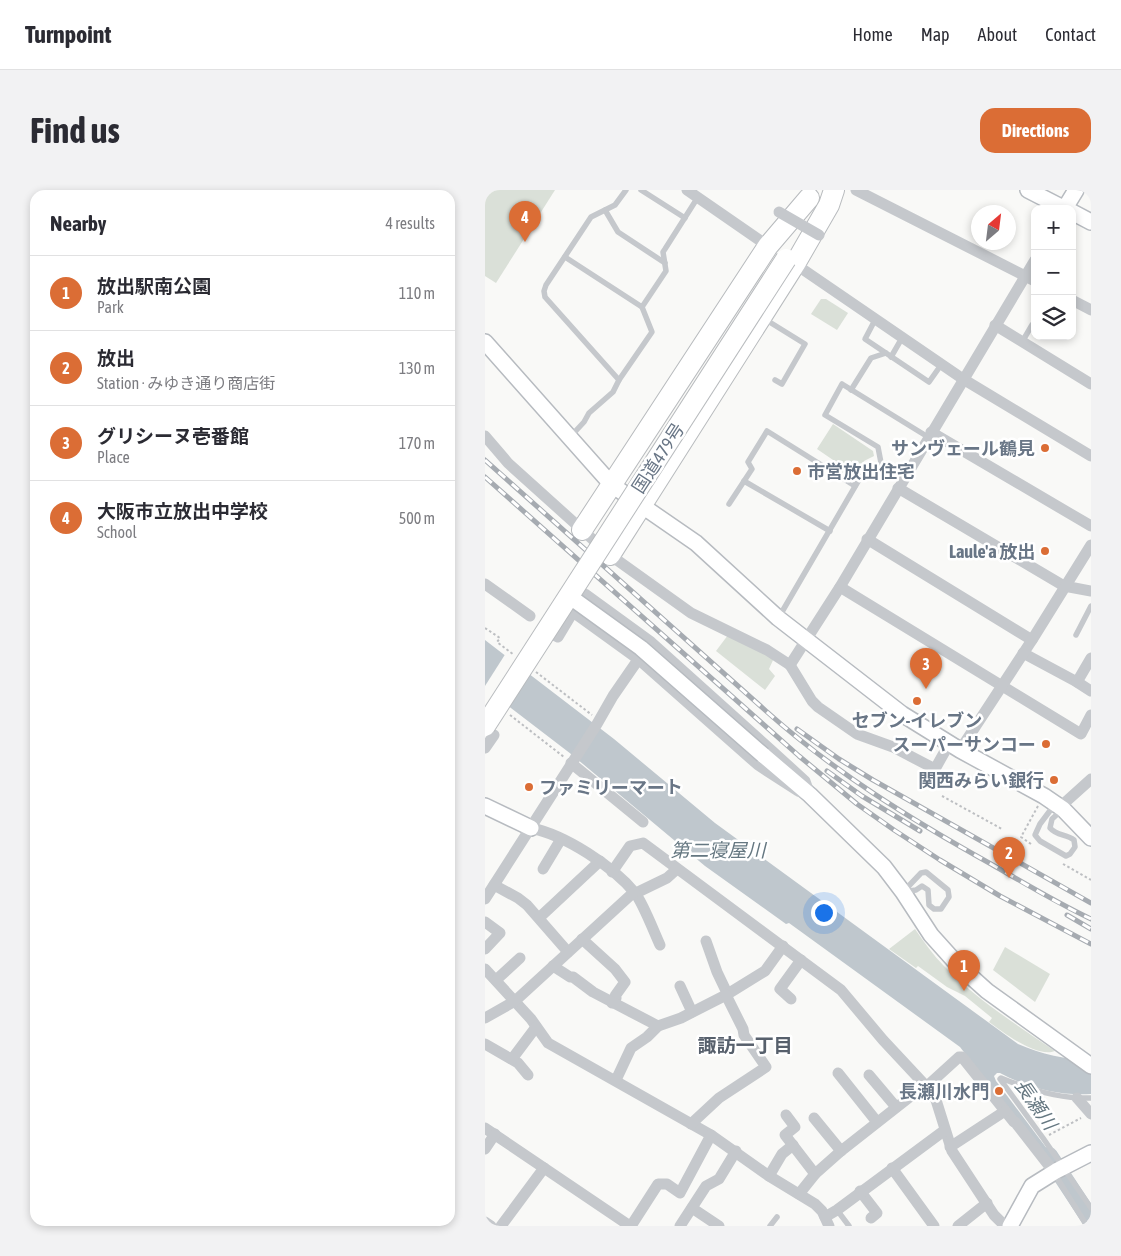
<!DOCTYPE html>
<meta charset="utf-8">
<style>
body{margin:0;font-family:"Asap Condensed","Noto Sans JP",sans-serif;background:#f2f2f3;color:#2b2b33}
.controls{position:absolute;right:15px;top:15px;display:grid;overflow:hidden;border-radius:10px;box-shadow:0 2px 8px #0003}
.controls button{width:45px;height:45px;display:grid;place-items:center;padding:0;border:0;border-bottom:1px solid #e1e1e2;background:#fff;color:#2b2b33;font:25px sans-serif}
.compass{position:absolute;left:486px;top:15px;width:45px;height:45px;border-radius:50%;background:#fff;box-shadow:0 2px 8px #0003;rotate:28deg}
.you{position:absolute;left:338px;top:722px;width:18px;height:18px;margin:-12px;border:4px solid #fff;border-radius:50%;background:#1a73e8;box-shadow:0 0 0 8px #1a73e833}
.badge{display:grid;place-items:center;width:32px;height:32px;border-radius:50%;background:#db6d35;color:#fff;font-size:16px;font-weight:700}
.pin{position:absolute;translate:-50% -41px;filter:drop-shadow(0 1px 2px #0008)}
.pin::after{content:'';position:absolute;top:26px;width:18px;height:15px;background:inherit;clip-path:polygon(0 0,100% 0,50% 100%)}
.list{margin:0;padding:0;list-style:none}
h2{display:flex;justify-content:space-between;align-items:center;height:65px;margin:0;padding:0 20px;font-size:21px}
h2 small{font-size:16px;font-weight:400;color:#7c7c81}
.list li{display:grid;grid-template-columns:32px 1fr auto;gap:15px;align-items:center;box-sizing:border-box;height:75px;padding:0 20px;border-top:1px solid #e1e1e2}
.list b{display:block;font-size:19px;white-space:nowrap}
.list p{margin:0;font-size:16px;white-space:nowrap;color:#7c7c81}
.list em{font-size:16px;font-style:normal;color:#7c7c81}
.icon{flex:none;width:28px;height:28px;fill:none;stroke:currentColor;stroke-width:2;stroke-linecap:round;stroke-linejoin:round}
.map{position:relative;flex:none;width:606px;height:1036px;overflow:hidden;border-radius:15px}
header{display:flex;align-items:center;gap:30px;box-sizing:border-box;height:70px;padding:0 25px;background:#fff;border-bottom:1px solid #e1e1e2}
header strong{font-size:24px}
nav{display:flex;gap:28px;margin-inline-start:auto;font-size:18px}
.intro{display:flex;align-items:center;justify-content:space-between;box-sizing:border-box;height:120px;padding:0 30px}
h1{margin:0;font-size:35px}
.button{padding:12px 22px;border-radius:15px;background:#db6d35;color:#fff;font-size:18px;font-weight:700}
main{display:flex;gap:30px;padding:0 30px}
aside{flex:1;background:#fff;border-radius:15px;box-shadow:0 2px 8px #0003}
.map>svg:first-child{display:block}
.green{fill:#dae0d8}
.water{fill:#bfc7cd}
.pier{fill:#f9f9f7}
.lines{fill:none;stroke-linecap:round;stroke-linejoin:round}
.river{stroke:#bfc7cd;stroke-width:18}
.secondary-casing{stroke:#b7bbc0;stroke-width:18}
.highway-casing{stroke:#b8bbbe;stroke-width:22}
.path{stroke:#bdbfc2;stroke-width:2;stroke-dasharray:2.5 2.5;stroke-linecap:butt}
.lane{stroke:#c5c8cc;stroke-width:5.5}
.street{stroke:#c5c8cc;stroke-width:11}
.secondary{stroke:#fff;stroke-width:15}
.highway{stroke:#fff;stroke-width:20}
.rail-casing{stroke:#a6abb1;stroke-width:5}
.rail{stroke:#fff;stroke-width:3;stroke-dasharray:9;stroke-linecap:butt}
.secondary-bridge-casing{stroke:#b7bbc0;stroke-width:18;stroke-linecap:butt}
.highway-bridge-casing{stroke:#b8bbbe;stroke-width:22;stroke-linecap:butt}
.street-bridge{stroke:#c5c8cc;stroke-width:11}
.secondary-bridge{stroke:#fff;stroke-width:15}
.highway-bridge{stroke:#fff;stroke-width:20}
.poi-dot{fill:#db6d35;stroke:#fff;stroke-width:2}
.labels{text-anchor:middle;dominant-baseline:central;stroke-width:5;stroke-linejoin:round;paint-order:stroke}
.poi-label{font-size:18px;font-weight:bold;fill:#697686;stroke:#fff;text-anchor:end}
.street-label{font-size:18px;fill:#697686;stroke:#fff}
.water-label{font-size:19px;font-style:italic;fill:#657781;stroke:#fff}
.neighbourhood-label{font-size:19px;font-weight:bold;fill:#57606c;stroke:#fff}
</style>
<header>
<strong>Turnpoint</strong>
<nav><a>Home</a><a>Map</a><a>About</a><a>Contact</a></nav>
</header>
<div class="intro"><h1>Find us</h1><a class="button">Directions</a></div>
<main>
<aside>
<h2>Nearby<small>4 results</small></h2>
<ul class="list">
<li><span class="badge">1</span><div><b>放出駅南公園</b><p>Park</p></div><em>110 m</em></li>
<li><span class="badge">2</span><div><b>放出</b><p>Station · みゆき通り商店街</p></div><em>130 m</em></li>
<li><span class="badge">3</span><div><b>グリシーヌ壱番館</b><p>Place</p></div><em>170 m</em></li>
<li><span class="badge">4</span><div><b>大阪市立放出中学校</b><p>School</p></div><em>500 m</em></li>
</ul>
</aside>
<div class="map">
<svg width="606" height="1036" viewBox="0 0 606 1036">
<rect width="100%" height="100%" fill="#f9f9f7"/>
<g class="green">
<path d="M0,0H70L11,93L0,86Z"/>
<path d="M336,109H341L363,123L352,140L326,124Z"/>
<path d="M348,234L388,261L389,266L379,271L366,290L347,277L351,272L332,259Z"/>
<path d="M243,445L289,468L284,479L290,486L280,500L231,461Z"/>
<path d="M430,739C439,752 448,765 459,776C491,809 532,835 570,861C552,868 519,843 504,832L507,828L480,806L462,797L433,776L431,778L404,759Z"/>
<path d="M520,757L565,784L550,812L508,780Z"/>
</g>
<path class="water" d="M0,450L129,549L230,633L533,854C556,864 581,870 606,870V904C575,906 542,898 515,883H512L509,886L511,891L575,976L573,984L475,857L304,733L301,734L220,676L86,564L0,498Z"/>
<path class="pier" d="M21,463L46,482L23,519L0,501V496Z"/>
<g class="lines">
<path class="river" d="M564,966L606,1030"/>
<defs>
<g id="secondary">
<path d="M543,0L580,19"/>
<path d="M580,18L591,0"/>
<path d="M587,22L606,32"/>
<path d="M0,152L127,295L211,353L293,428L417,524L475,560L559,606L578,619L606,648"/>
<path d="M278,565L325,605L399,677L418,702L446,745L473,775L502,801L606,876"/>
<path d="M0,616L46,638"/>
<path d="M525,1036L547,996L571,981L606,963"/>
</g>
<g id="highway">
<path d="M97,340L283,56L324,8"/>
<path d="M125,365L310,74L344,15L349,0"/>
</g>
</defs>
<use href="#secondary" class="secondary-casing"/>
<use href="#highway" class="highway-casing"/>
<g class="path">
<path d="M0,438L15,448L12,452L29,465"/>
<path d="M51,482L107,525"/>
<path d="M25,525L79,567"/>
<path d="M457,606L517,639"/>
<path d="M546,654L536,647L553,616"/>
<path d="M578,674L606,690"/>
<path d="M564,945L596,928"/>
</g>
<g class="lane">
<path d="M156,0L200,28"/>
<path d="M120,20L133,42L180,73"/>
<path d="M80,67L157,117L181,81L178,62L180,59L213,7"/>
<path d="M278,128L320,154L297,194L290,190"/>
<path d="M390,130L380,149L444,192L456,175"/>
<path d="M537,152L547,135"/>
<path d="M406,167L417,148"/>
<path d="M134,190L167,142L157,117"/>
<path d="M366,200L386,168L401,163"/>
<path d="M86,246L99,232L104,223L128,202L134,190L60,107L59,101L61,95L106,27L130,15L141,0"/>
<path d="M397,278L393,257L340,225L357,194L443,247"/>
<path d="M259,291L345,341"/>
<path d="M244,314L267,279L263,272L282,241L370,296"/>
<path d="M294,427L375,288L385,276L391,275L418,289"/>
<path d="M591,445L606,416"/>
<path d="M570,614L555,634L550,645L555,651L581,666L585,664L590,657L589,650C581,644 572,646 565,638L567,629L578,619"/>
<path d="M441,682L463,700L464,707L456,719H449L444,715L443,700L437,696L431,700L418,702L436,683Z"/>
<path d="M606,908C575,909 545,900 516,888L515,889L558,948L606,1018"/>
<path d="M569,983L602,1036"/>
<path d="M352,1020L364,1036"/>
<path d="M285,1036L292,1027"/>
</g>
<g class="street">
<path d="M202,0L283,56"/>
<path d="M371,0L550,91"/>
<path d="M310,74L478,189L606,266"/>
<path d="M587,110L606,120"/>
<path d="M510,135L606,194"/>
<path d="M446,242L606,336"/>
<path d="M0,246L23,273L125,365L206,423L282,460L305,475L355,397L550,70"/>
<path d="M413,298L579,396L606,401"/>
<path d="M382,349L547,450"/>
<path d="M0,394L45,426"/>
<path d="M355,397L596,544L606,525"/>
<path d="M100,404L166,452L285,559L320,591L325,605L313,601L273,575L153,469L88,422Z"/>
<path d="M69,445L73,447L88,422"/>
<path d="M538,463L592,492L606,501"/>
<path d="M305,475L327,511L333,517L372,544L408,557L450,579L464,554"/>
<path d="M592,492L606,468"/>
<path d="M0,558L9,545"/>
<path d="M475,560L547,450L606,355"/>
<path d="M86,573L158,632"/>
<path d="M575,617L606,589"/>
<path d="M46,638C80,645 128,676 150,703C158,713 169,742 175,755"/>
<path d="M58,679L76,649"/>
<path d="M127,682L145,656L158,653L356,800L398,850L440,895L451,910L467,961L509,1025L520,1036"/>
<path d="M9,695L33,708L42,715L83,762"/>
<path d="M151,703L182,688L192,679"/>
<path d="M0,709L112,534L128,506L157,464"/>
<path d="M55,727L115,671"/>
<path d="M0,732L15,743L0,759"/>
<path d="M97,749L130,779L140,792L130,806L131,808L127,813"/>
<path d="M221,751L232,782L242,803"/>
<path d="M68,776L85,787H88L108,802L173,836"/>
<path d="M0,779L46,829L63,853L226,945L284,986L330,1014L337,1021L344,1036"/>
<path d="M11,790L35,768"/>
<path d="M195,796L207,822"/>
<path d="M306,809L295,799L316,770"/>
<path d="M0,828L30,811L149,702"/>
<path d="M0,854L33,873L43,885"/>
<path d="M27,869L51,837"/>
<path d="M353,883L392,932"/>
<path d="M384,885L411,917"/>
<path d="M131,890L146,858L162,847L173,836L196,828L241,805L280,781L298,756"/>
<path d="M441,897L474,867H477L529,932H530L569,982"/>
<path d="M592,908L606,924"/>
<path d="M301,925L310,937L300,945L330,984"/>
<path d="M329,928L356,961"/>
<path d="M206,934L234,908L281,877L259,845L258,839L241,805"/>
<path d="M0,938L145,1036"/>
<path d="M465,957L520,921"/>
<path d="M0,959L10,944"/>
<path d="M407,978L449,1036"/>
<path d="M284,986L297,964L308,955"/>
<path d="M375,1001L392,1023L386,1028"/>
<path d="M314,1004L330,984L356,961L440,895"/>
<path d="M207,1018L234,1036"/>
<path d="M340,1027L352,1020L460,940"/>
<path d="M0,1032L6,1036"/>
<path d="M16,1036L59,978"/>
<path d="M146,1036L173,994H182L195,1003L226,945"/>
<path d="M195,1036L221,996L234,989L251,961"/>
<path d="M473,1036L502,1013"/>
</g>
<use href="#secondary" class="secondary"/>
<use href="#highway" class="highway"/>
<defs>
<g id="rail">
<path d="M0,270L281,521C349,582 427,630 506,674C539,693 572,713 606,729"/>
<path d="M0,287L314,566L372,614L409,640L455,670L515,706L606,754"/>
<path d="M312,539L354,569L388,590L606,713"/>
<path d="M342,581L377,606L435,641"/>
<path d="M582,725L606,739"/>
</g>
</defs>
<use href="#rail" class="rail-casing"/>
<use href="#rail" class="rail"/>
<defs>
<path id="secondary-bridge" d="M84,406L156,458L278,565"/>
<path id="highway-bridge" d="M0,536L301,69"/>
</defs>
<use href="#secondary-bridge" class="secondary-bridge-casing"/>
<use href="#highway-bridge" class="highway-bridge-casing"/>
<path class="street-bridge" d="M294,22L334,45"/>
<use href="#secondary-bridge" class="secondary-bridge"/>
<use href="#highway-bridge" class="highway-bridge"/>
</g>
<g class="poi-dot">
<circle cx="560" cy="258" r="5"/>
<circle cx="312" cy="281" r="5"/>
<circle cx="560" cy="361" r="5"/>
<circle cx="432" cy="511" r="5"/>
<circle cx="561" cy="554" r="5"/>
<circle cx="569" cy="590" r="5"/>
<circle cx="44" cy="597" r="5"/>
<circle cx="514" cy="901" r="5"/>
</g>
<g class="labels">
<g class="poi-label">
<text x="550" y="258">サンヴェール鶴見</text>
<text x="322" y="281" text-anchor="start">市営放出住宅</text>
<text x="550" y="361">Laule'a 放出</text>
<text x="432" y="530" text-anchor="middle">セブン-イレブン</text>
<text x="551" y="554">スーパーサンコー</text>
<text x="559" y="590">関西みらい銀行</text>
<text x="54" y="597" text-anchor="start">ファミリーマート</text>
<text x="504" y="901">長瀬川水門</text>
</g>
<g class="street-label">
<text transform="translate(173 268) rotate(-57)">国道479号</text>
</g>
<g class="water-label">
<text x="233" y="660">第二寝屋川</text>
<text transform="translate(551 914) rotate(55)">長瀬川</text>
</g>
<g class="neighbourhood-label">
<text x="260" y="855">諏訪一丁目</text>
</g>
</g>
</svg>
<div class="controls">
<button>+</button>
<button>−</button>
<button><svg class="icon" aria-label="layers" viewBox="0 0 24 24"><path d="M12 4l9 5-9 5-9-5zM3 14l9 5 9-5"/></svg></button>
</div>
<svg class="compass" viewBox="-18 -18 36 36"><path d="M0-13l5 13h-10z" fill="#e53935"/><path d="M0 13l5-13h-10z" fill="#7c7c81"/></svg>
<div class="you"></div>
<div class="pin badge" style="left:479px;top:801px">1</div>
<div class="pin badge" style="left:524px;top:688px">2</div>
<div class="pin badge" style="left:441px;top:499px">3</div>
<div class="pin badge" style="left:40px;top:52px">4</div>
</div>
</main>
